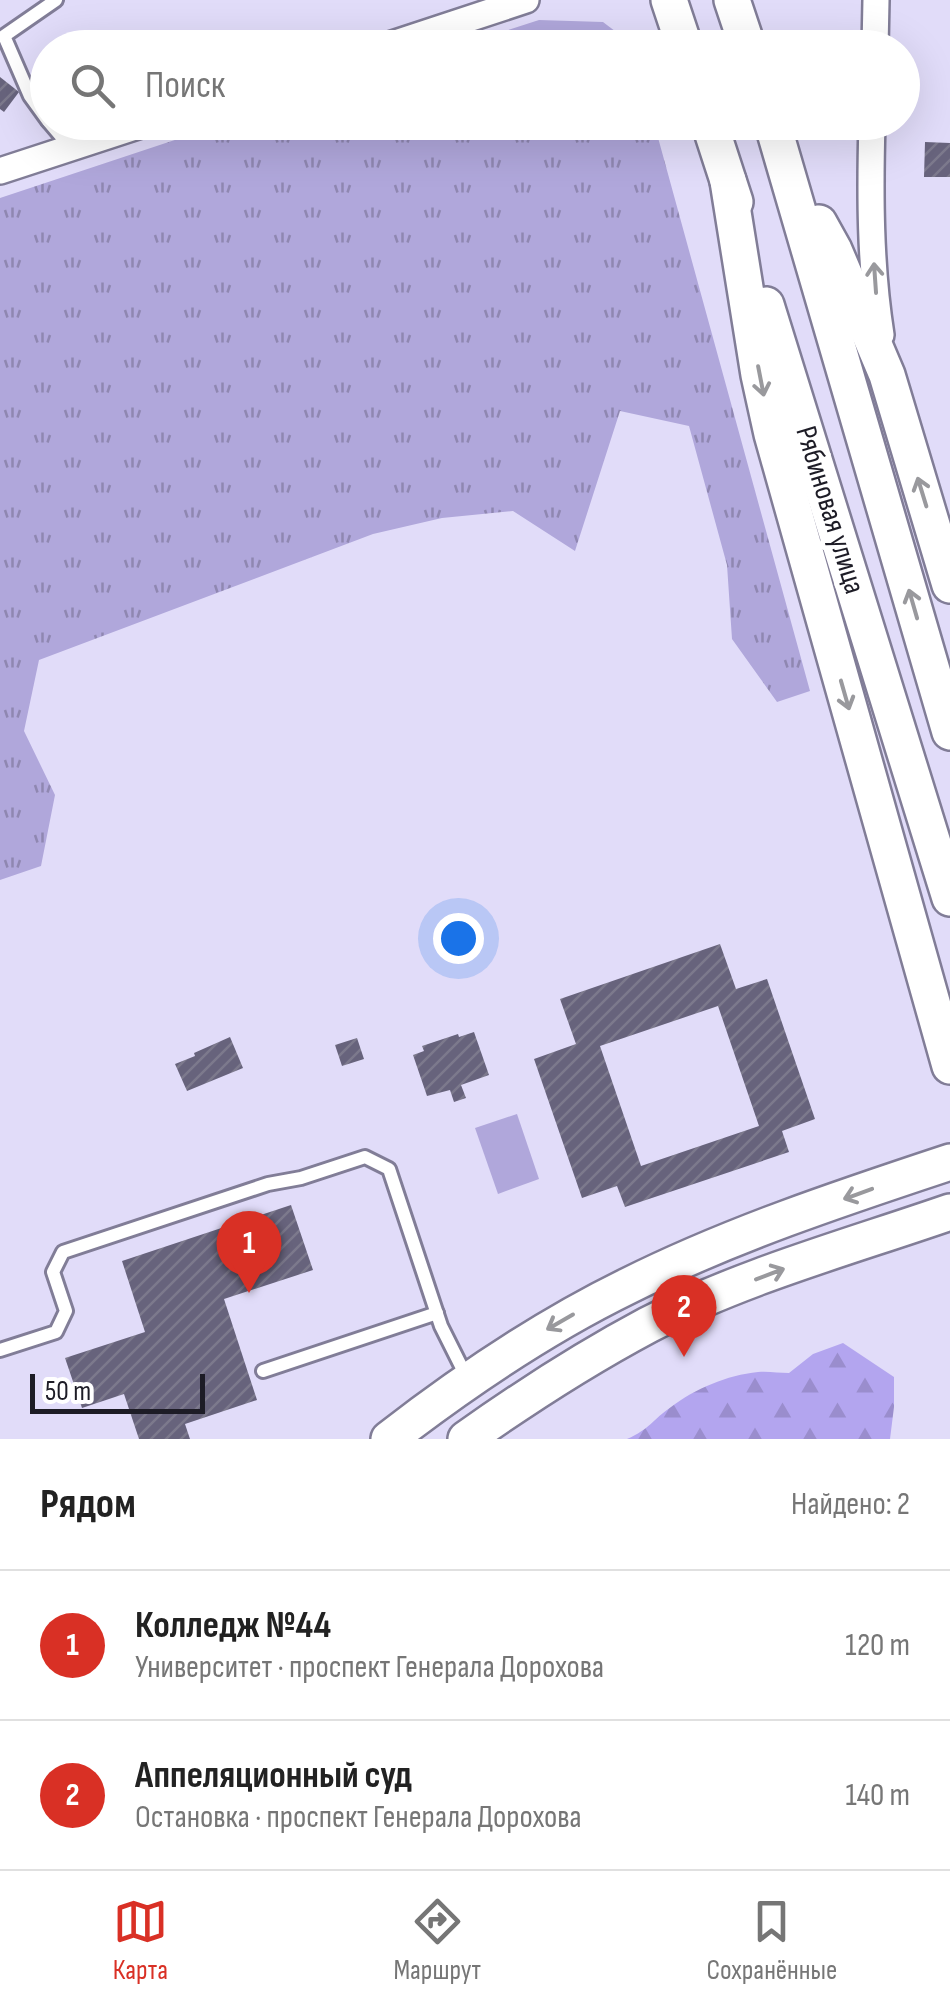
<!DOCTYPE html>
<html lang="ru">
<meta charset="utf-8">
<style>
body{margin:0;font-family:"Sofia Sans Condensed",sans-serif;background:#f6f6f6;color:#222}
.scale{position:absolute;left:30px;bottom:25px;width:175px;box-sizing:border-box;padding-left:10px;border:5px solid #1d1c26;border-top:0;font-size:28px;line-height:35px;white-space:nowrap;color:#1d1c26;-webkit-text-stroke:8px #fff;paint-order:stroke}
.you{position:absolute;left:458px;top:938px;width:35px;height:35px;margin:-25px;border:8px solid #fff;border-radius:50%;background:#1a73e8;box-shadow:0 0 0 15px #1a73e833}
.badge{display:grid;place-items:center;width:65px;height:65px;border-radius:50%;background:#d93025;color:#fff;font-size:32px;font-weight:700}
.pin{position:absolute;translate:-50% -82px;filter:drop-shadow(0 2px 5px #0008)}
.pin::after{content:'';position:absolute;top:52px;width:35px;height:30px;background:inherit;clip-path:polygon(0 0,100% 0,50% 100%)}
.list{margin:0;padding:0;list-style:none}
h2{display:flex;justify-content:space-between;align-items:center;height:130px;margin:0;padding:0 40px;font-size:42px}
h2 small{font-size:32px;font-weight:400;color:#767676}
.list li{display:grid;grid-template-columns:65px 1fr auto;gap:30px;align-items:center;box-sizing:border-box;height:150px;padding:0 40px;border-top:2px solid #e0e0e0}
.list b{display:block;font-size:38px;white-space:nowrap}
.list p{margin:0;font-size:32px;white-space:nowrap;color:#767676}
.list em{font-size:32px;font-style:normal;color:#767676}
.icon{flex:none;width:55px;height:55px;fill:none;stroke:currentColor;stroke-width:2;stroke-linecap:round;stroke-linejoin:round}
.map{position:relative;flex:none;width:950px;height:1439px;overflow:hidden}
.search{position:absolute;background:#fff;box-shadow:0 10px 40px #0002;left:30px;right:30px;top:30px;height:110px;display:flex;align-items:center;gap:25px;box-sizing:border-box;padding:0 35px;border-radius:55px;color:#767676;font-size:38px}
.sheet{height:430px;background:#fff}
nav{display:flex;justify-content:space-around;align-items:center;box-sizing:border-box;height:140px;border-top:2px solid #e0e0e0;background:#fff;font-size:28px;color:#767676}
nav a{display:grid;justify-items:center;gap:5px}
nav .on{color:#d93025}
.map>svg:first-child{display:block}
.grass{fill:url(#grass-tufts)}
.forest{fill:url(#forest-firs)}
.garden{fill:#b0a7db}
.building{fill:url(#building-hatch);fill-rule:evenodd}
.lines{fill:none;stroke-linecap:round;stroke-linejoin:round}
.service-casing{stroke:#817d97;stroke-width:18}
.minor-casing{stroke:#817d97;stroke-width:30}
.secondary-casing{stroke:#817d97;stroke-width:40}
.service{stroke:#fff;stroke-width:12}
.minor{stroke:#fff;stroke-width:25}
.secondary{stroke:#fff;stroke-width:35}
.oneway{stroke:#99999d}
.labels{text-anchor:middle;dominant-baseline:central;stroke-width:10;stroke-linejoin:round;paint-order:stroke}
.street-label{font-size:30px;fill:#1d1c26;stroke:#fff}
</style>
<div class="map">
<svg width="950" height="1439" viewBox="0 0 950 1439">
<defs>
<pattern id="grass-tufts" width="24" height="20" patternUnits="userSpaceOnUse" patternTransform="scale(2.5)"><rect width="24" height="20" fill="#b0a7db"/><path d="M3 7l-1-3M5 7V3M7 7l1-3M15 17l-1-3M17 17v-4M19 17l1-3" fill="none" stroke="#8f87b1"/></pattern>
<pattern id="forest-firs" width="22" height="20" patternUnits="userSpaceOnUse" patternTransform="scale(2.5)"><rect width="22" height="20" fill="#b3a5ef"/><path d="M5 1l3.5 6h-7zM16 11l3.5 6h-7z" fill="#9a8dcd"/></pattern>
<pattern id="building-hatch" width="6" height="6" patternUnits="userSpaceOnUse" patternTransform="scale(2.5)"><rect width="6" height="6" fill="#67637c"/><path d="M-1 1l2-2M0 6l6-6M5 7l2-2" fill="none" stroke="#7c798c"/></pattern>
</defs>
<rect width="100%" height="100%" fill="#e1dcf9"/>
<g class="grass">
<path d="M539,20L603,22L632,44L633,47H456Z"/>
<path d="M229,122L654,123L810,691L777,702L732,639L727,565L689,426L620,411L575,551L513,511L442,518L373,534L39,660L24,731L55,795L41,866L0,880V198Z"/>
</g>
<path class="forest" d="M843,1343L894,1377V1407L890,1439H627C650,1429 652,1420 671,1407C695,1389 727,1375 758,1372C768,1371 779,1373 789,1373L813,1354Z"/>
<path class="garden" d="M517,1114L539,1179L498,1194L475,1128Z"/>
<g class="building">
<path d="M0,77L19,92L4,112L0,109Z"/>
<path d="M925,142L950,143V177H924Z"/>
<path d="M720,944L736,989L767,979L815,1119L782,1131L789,1152L625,1207L617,1186L582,1198L534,1059L576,1044L560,999ZM718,1006L759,1126L641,1166L600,1046Z"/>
<path d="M474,1032L489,1075L461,1085L466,1098L454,1102L450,1090L427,1096L413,1055L424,1051L422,1046L458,1034L459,1037Z"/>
<path d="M230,1037L243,1068L187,1091L175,1064L195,1056L194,1053Z"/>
<path d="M357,1038L364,1059L342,1066L335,1045Z"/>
<path d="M291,1205L313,1270L224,1299L257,1400L185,1424L190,1439H139L124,1394L82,1408L65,1358L145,1332L122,1261Z"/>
</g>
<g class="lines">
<defs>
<g id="service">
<path d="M48,121L30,96L4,36L56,0"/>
<path d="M49,122L71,148"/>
<path d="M0,1350L56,1332L66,1311L53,1272L63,1252L268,1184L301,1178L365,1157L389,1169L441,1326L467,1378"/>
<path d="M263,1371L437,1313"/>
</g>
<g id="minor">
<path d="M380,48L526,0"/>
<path d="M875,48L876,0"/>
<path d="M872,122C870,193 870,265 881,335"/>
<path d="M0,171L150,122"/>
</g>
<g id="secondary">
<path d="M669,0L685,48"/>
<path d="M732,0L748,48"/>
<path d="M709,122L735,202"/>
<path d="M772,122L950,732"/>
<path d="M728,181L759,375L772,434L950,1066"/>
<path d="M819,223L834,250L887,375L950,585"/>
<path d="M766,305L950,898"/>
<path d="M389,1439C464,1381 542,1328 628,1286C730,1235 841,1198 950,1162"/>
<path d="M466,1439C521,1400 588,1357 648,1325C743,1276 849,1247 950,1212"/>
</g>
</defs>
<use href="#service" class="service-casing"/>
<use href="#minor" class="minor-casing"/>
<use href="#secondary" class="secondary-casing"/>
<use href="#service" class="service"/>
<use href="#minor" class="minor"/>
<use href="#secondary" class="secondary"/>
</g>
<defs><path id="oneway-shaft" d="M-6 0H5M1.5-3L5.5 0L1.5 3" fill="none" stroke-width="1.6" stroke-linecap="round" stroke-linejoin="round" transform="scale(2.5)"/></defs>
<g class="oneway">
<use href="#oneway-shaft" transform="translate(875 278) rotate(-94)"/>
<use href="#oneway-shaft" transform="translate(761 381) rotate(79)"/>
<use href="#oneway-shaft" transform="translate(922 492) rotate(-107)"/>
<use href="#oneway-shaft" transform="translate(913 604) rotate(-106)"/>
<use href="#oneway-shaft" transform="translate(845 695) rotate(74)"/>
<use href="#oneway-shaft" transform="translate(858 1194) rotate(160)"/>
<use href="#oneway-shaft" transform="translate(770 1274) rotate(-21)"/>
<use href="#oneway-shaft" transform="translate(560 1322) rotate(150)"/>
</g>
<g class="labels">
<g class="street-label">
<text transform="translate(830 510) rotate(73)">Рябиновая улица</text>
</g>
</g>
</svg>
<div class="scale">50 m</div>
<div class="you"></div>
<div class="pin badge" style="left:249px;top:1293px">1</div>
<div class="pin badge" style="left:684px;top:1357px">2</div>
<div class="search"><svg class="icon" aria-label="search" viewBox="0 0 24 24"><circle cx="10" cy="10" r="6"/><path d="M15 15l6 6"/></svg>Поиск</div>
</div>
<section class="sheet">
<h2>Рядом<small>Найдено: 2</small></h2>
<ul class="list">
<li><span class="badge">1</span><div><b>Колледж №44</b><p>Университет · проспект Генерала Дорохова</p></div><em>120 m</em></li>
<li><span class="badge">2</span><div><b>Аппеляционный суд</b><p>Остановка · проспект Генерала Дорохова</p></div><em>140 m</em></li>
</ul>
</section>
<nav>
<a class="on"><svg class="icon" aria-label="map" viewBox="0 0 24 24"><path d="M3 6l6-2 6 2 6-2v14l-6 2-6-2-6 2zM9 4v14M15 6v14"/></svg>Карта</a>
<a><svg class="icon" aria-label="directions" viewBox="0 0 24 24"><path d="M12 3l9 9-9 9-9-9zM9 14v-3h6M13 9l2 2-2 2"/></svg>Маршрут</a>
<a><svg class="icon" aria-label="saved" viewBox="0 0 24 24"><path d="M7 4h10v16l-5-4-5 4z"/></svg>Сохранённые</a>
</nav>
